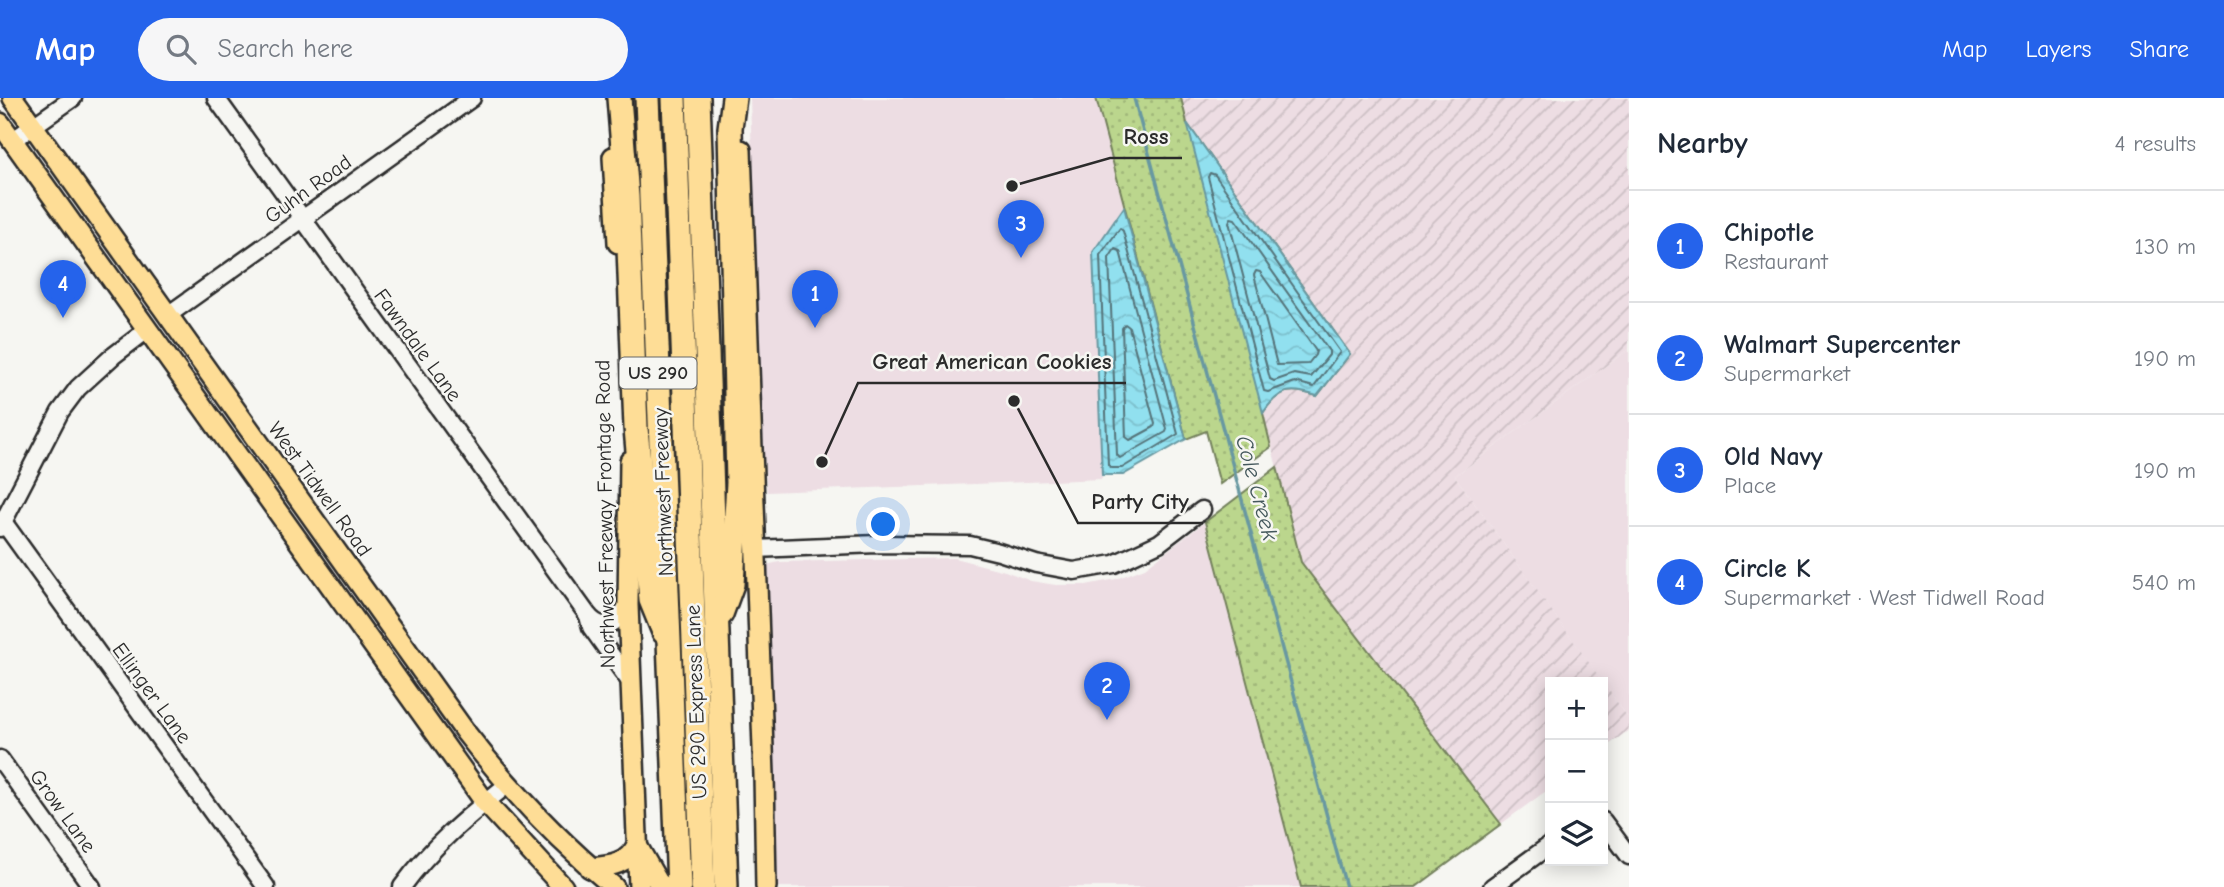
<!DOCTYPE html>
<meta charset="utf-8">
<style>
body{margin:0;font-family:"Comic Neue",sans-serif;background:#f6f6f7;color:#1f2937}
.controls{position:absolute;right:21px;bottom:21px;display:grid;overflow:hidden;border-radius:0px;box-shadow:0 4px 18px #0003}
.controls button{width:63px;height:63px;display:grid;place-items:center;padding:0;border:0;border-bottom:2px solid #e0e1e3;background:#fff;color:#1f2937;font:35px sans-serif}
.you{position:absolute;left:884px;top:427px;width:24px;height:24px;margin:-18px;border:5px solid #fff;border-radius:50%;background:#1a73e8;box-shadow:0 0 0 10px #1a73e833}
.badge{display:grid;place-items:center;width:46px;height:46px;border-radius:50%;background:#2563eb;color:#fff;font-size:23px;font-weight:700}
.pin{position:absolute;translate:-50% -58px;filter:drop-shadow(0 2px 4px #0008)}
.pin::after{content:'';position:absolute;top:37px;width:24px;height:21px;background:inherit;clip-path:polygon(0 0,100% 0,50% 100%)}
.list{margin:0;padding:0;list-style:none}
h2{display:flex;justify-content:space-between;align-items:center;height:91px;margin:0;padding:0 28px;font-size:30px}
h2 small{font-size:23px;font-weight:400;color:#747a83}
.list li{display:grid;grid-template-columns:46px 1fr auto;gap:21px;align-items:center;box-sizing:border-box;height:112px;padding:0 28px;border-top:2px solid #e0e1e3}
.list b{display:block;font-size:26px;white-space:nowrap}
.list p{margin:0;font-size:23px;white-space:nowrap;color:#747a83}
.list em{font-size:23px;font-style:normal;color:#747a83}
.icon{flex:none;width:38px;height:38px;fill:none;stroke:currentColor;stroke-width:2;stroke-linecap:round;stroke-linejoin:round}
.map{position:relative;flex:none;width:1629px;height:789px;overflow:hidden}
header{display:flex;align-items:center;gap:42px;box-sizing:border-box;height:98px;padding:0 35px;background:#2563eb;color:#fff}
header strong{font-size:33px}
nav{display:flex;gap:38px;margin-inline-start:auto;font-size:24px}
.search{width:490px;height:63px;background:#f6f6f7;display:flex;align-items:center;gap:18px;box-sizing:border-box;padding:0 24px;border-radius:38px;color:#747a83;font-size:26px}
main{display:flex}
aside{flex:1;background:#fff}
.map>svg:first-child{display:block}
.built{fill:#eddde3}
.industrial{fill:url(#industrial-furrows)}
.grass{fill:url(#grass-dots);stroke:#73805c;stroke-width:2}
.water{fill:url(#water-waves);stroke:#6898a1;stroke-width:2}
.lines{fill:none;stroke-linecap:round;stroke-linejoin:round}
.shore{stroke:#547379;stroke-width:2}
.stream{stroke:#6898a1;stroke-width:3.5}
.minor-casing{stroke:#2b2b2b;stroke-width:21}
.major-casing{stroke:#2b2b2b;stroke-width:24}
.highway-casing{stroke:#2b2b2b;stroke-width:28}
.minor{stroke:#f6f6f2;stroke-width:16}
.major{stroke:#fedd96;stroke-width:19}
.highway{stroke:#fedd96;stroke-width:23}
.labels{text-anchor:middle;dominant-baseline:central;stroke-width:5;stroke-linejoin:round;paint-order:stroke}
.shield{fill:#f6f6f2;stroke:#686867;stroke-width:2}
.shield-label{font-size:19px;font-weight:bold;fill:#2b2b2b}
.street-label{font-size:21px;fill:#2b2b2b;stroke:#f6f6f2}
.water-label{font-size:23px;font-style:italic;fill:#44585c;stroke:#f6f6f2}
.leader{fill:none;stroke:#2b2b2b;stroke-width:2.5}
.callout-dot{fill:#2b2b2b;stroke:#f6f6f2;stroke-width:2.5}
.callout-label{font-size:23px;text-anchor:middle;font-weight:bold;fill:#2b2b2b;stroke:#f6f6f2;stroke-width:5;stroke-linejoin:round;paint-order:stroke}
</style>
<header>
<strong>Map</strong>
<div class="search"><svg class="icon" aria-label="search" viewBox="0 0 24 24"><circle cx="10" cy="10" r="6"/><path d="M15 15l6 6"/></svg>Search here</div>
<nav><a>Map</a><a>Layers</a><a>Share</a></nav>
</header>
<main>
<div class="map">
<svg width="1629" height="789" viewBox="0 0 1629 789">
<defs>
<pattern id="industrial-furrows" width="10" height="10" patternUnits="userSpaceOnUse" patternTransform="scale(1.75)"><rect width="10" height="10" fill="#eddde3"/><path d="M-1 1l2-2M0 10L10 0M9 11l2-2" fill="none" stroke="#cbbec3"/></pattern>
<pattern id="grass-dots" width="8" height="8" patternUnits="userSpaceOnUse" patternTransform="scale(1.75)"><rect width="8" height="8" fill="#bbd68d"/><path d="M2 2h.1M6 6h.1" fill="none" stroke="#a1b87a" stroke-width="1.8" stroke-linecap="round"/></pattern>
<pattern id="water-waves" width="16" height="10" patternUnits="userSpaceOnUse" patternTransform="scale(1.75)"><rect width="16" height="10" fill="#91e0ef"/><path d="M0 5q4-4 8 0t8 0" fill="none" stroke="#7dc0cd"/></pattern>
</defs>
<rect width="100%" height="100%" fill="#f6f6f2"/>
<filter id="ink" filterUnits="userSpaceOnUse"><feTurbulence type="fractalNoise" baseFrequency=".0143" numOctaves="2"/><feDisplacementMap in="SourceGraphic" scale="14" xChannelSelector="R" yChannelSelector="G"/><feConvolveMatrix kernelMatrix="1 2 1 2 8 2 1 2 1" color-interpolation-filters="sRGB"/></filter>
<g filter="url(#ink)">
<g class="built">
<path d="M750,0H1096L1124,109L1093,154L1102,381L767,394L760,313Z"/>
<path d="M1629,251V621L1455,378Z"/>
<path d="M1205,424L1301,789H777L762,468L779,464L954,460L1005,473L1031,483L1056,487H1086L1116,481L1145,470Z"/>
</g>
<g class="industrial">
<path d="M1181,0H1629V251L1455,378L1603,584H1550V690L1501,726L1301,464L1263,315L1273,300L1296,291L1187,25Z"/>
<path d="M1603,584L1629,621V632L1603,651Z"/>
</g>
<g class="grass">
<path d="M1096,0H1181L1187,25L1350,256L1317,298C1290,289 1279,291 1263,315L1271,349L1220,386L1206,333L1186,341Z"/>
<path d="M1277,369L1301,464L1501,726L1416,789H1301L1205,424Z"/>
</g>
<g class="water">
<path d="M1187,25L1350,256L1317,298C1290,289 1279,291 1263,315Z"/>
<path d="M1124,109L1186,341L1123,377H1102L1093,154Z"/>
</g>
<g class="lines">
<g class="shore">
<path d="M1210,75L1215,77L1340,254L1314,289L1295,284L1268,294L1264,293L1208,79Z"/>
<path d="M1231,120L1235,121L1329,253V257L1311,279L1294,276L1274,283L1270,281L1229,124Z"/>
<path d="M1120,130L1123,133L1178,336L1122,370H1112L1108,367L1100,157Z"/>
<path d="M1115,151L1120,153L1167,331L1166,334L1120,360L1117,357L1109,160Z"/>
<path d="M1256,173L1260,174L1316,253L1315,257L1308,266L1277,267L1254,177Z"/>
<path d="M1125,226L1129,229L1155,326L1154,329L1130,342L1126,339L1122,230Z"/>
</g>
<path class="stream" d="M1134,0L1346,789"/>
<defs>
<g id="minor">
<path d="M216,0L587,516C604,537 617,525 628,507"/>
<path d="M12,43L73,0"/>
<path d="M168,217L472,0"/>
<path d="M4,425L266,789"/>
<path d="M0,430L60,314L78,290L113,258L147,232"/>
<path d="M755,451L877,446L970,447L999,454L1036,466L1074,473L1114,466L1159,445L1202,412"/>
<path d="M588,518L591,529L631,585"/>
<path d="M0,661L92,789"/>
<path d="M1603,723L1629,758"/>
<path d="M402,789C431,749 468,718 507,687"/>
<path d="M1492,789L1550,747"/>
</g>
<g id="major">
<path d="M13,0L466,635C511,693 557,742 614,789"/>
<path d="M0,25L485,704L563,789"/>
<path d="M741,52L764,677L766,789"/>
<path d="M613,59L618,145"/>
<path d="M630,363L628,507L639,789"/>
<path d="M639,751L658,784L664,789"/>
<path d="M590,770C611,768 627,767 637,747"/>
</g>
<g id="highway">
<path d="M619,0L627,99L636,330L651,502L664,534"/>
<path d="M647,0L679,789"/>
<path d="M674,0L703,789"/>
<path d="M698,0L726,789"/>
<path d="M721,516L732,486L738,385L730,30L734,0"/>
</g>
</defs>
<use href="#minor" class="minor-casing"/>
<use href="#major" class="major-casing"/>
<use href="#highway" class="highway-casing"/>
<use href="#minor" class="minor"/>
<use href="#major" class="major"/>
<use href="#highway" class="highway"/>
</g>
</g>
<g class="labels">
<rect class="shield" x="619.5" y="259.5" width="77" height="31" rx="5"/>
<g class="shield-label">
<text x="658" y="275">US 290</text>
</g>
<g class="street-label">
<text transform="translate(308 91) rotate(-36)">Guhn Road</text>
<text transform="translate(418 247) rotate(54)">Fawndale Lane</text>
<text transform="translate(320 391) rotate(54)">West Tidwell Road</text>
<text transform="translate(663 394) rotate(-92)">Northwest Freeway</text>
<text transform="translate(605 416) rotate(-91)">Northwest Freeway Frontage Road</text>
<text transform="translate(152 595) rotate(54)">Ellinger Lane</text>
<text transform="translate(696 604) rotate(-92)">US 290 Express Lane</text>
<text transform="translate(63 713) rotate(54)">Grow Lane</text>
</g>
<g class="water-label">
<text transform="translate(1257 390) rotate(75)">Cole Creek</text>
</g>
</g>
<path class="leader" d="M1012 88L1110 60H1182M822 364L858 285H1126M1014 303L1078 425H1203"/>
<g class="callout-dot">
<circle cx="1012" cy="88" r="7"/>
<circle cx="822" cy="364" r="7"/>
<circle cx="1014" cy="303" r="7"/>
</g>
<g class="callout-label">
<text x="1146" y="46">Ross</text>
<text x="992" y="271">Great American Cookies</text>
<text x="1140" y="411">Party City</text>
</g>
</svg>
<div class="controls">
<button>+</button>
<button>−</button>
<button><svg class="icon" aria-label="layers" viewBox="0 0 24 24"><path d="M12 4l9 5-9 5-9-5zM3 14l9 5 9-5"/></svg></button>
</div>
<div class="you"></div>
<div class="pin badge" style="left:815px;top:230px">1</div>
<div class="pin badge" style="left:1107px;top:622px">2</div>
<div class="pin badge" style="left:1021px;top:160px">3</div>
<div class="pin badge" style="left:63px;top:220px">4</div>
</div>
<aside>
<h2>Nearby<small>4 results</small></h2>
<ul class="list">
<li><span class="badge">1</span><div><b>Chipotle</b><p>Restaurant</p></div><em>130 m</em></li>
<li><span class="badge">2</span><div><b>Walmart Supercenter</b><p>Supermarket</p></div><em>190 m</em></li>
<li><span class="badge">3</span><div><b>Old Navy</b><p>Place</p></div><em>190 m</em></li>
<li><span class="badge">4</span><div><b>Circle K</b><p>Supermarket · West Tidwell Road</p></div><em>540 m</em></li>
</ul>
</aside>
</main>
